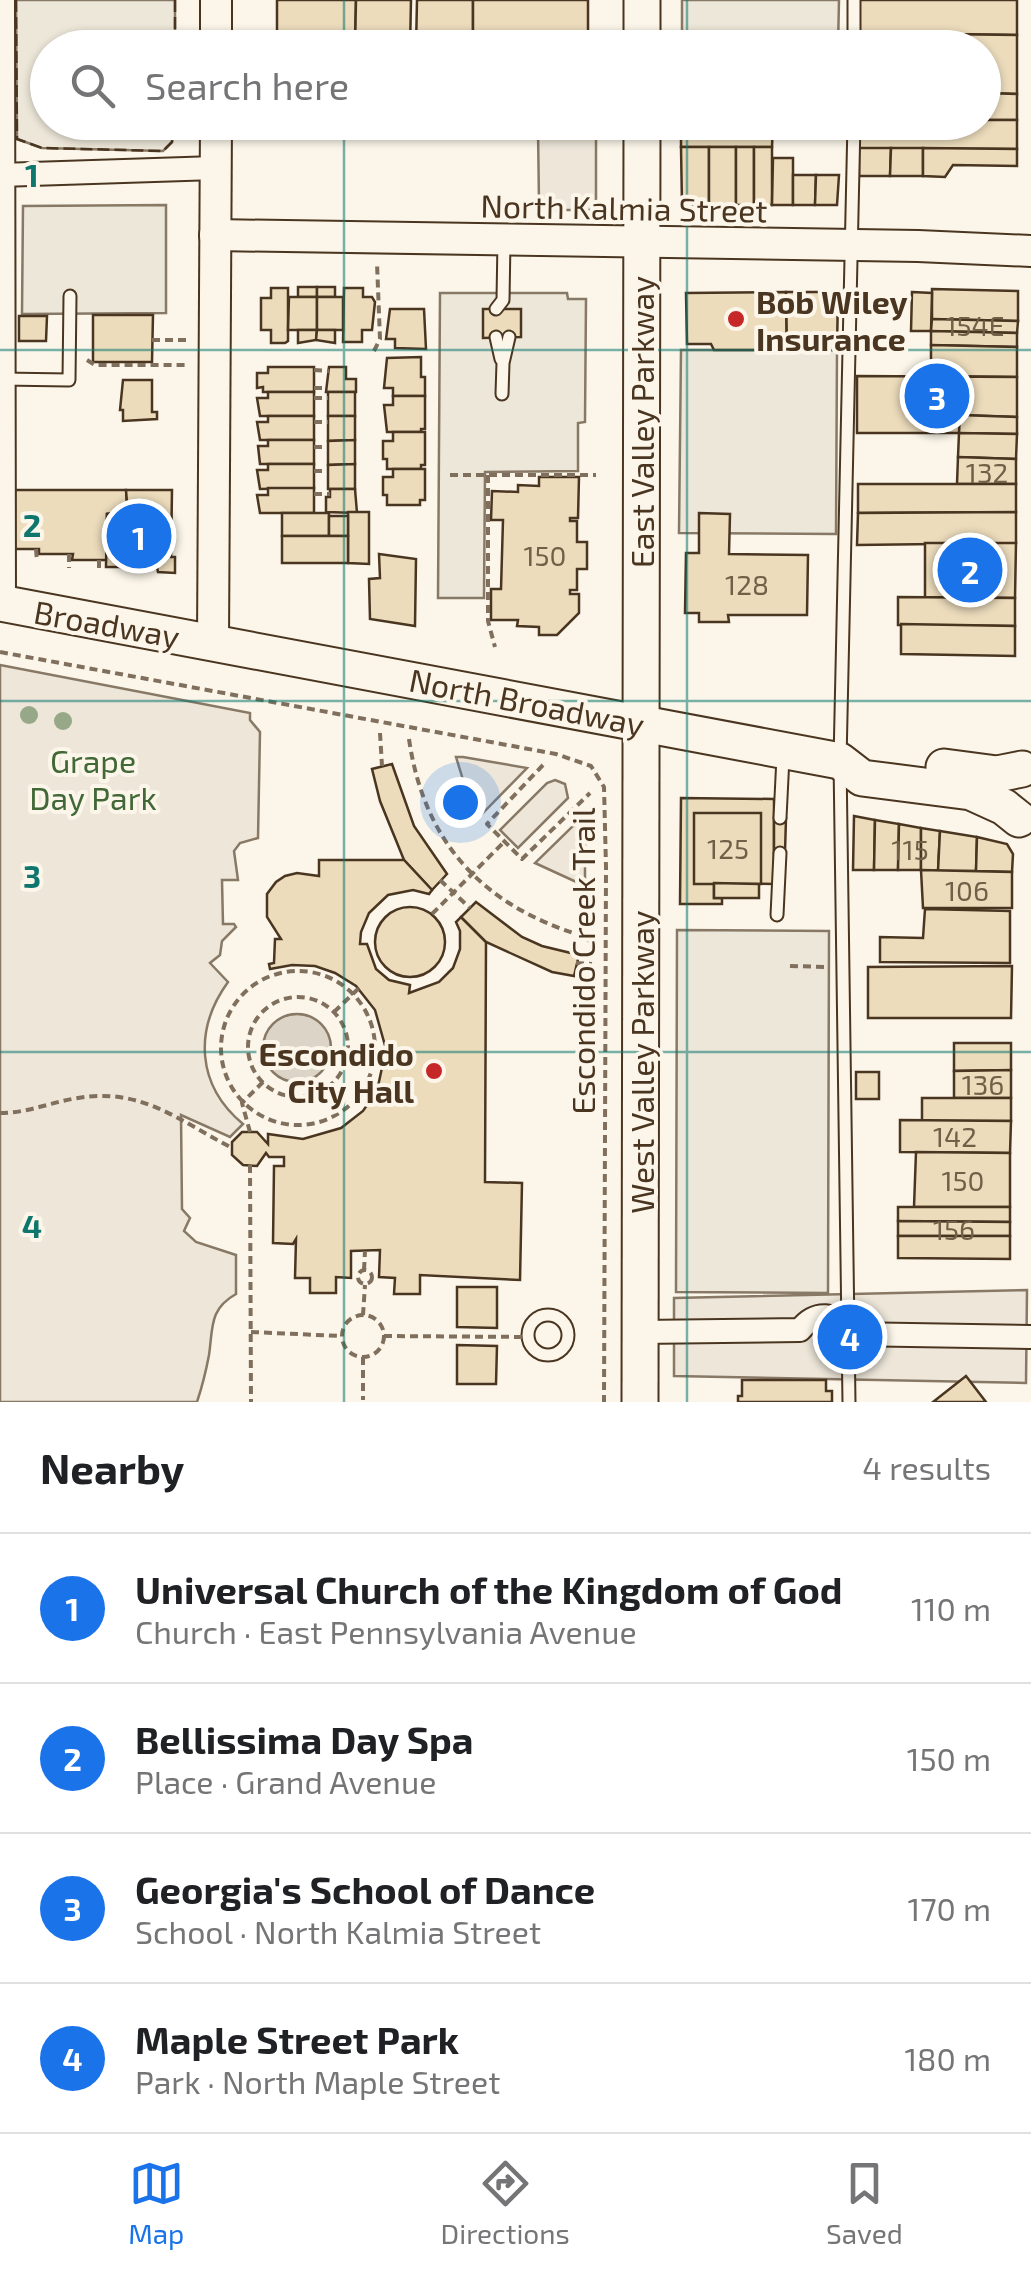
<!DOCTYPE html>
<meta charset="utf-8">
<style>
body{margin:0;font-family:"Exo 2",sans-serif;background:#f2f2f2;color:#202124}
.you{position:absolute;left:460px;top:802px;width:35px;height:35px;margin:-25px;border:8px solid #fff;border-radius:50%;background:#1a73e8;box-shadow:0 0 0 15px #1a73e833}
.badge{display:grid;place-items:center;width:65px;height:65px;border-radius:50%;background:#1a73e8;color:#fff;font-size:32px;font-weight:700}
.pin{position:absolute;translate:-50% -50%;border:5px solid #fff;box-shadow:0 2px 10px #0006}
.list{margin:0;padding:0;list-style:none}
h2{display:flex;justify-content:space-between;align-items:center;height:130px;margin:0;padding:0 40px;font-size:42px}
h2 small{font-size:32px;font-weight:400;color:#757577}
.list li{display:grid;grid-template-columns:65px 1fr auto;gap:30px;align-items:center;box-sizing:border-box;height:150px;padding:0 40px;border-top:2px solid #e0e0e0}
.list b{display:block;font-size:38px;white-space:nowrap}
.list p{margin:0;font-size:32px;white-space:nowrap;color:#757577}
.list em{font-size:32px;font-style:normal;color:#757577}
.icon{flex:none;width:55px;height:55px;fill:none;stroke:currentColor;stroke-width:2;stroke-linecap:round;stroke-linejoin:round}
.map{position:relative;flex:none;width:1031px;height:1402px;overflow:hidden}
.search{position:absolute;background:#fff;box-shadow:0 2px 8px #0004;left:30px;right:30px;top:30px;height:110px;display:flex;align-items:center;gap:25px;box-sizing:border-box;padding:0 35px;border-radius:55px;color:#757577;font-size:38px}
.sheet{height:730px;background:#fff}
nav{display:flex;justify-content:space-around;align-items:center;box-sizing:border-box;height:140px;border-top:2px solid #e0e0e0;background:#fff;font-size:28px;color:#757577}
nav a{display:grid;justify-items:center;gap:5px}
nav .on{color:#1a73e8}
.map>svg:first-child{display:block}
.green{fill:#ede6d9;stroke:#887966;stroke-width:2.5}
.parking{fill:#ede7d9;stroke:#887966;stroke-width:2.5}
.water{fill:#dcd4c6;stroke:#887966;stroke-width:2.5}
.building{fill:#ecdcbc;stroke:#4a3520;stroke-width:2.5}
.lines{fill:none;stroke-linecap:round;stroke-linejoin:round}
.lane-casing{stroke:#4a3520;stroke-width:15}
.street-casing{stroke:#4a3520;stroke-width:26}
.secondary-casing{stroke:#4a3520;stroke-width:34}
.primary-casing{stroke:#4a3520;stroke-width:39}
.path{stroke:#7f6f5c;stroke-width:4;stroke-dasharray:8 5;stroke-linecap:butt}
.lane{stroke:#fbf6e9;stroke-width:11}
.street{stroke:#fbf6e9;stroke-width:22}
.secondary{stroke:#fbf6e9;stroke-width:30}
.primary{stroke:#fbf6e9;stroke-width:35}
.fence{stroke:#4a3520;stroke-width:2.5;stroke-dasharray:12 5;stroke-linecap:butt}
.tree{fill:#96a887}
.grid{fill:none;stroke:#0f766e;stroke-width:2.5;stroke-opacity:0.55}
.poi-dot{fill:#c62828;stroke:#fbf6e9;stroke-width:4}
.labels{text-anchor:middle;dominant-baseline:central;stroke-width:8;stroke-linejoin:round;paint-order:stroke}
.number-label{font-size:28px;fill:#725f47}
.street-label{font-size:32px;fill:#4a3520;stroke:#fbf6e9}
.poi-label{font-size:32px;font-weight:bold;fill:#4a3520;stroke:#fbf6e9;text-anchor:start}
.park-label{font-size:32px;fill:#436837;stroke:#fbf6e9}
.grid-label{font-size:32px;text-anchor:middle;font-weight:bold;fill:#0f766e;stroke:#fbf6e9;stroke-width:8;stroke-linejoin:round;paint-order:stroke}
</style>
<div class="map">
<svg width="1031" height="1402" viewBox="0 0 1031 1402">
<rect width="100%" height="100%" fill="#fbf6e9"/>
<g class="green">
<path d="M538,129H596V204L592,210H551L548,204H539Z"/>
<path d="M0,665L250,713V720L260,732L258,838L240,843L234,851L238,880H222L223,924H234L236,927L222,941L220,955L210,963L228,982C194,1029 196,1085 243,1124L230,1137L181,1115L182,1209L190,1218L184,1231L196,1242L236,1255V1294C209,1309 213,1328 209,1355C206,1371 202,1387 197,1402H0Z"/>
<path d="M456,757H463L527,768L481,815L464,783Z"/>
<path d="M555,780L565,784L568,798L518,848L500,830L547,783Z"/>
<path d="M580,819L585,820V886L535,863Z"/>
<path d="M1027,1290L1026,1383L674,1376V1298Z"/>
</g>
<g class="parking">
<path d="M16,0H175V47L48,48V122L174,123L172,142L163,151L42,148L17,139Z"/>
<path d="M682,0H839L838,47H682Z"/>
<path d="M166,205V313L22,314L23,206Z"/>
<path d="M440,293H567L568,299H586L585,422L578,423V471L485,472L484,598H438Z"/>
<path d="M681,350H837L836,534L679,533Z"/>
<path d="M677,930L829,931L828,1293L676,1292Z"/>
</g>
<circle class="water" cx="297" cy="1048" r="34"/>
<g class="building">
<path d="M277,0H356L355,48H277Z"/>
<path d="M356,0H411L410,48H355Z"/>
<path d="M417,0H473V48H416Z"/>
<rect x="473" y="0" width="115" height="48"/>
<path d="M859,0H1017V35L861,33L858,32Z"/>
<path d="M861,33L1017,35V94L984,93V48H861Z"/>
<path d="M984,93L1017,94V120H984Z"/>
<path d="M984,120H1017V149L859,148V122Z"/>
<path d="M681,122H773L772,147H681Z"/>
<path d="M681,147H709V205H682Z"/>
<rect x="709" y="147" width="27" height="58"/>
<rect x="736" y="147" width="18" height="58"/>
<rect x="754" y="147" width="18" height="58"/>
<path d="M859,148H891L890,176H859Z"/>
<path d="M891,148H923V176H890Z"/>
<path d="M923,148L1017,149V166L953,165L945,177L923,176Z"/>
<path d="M773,158H793V205H772Z"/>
<path d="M793,175H816L815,205H793Z"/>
<path d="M816,175H839L837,205H815Z"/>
<rect x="298" y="287" width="19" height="10"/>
<rect x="317" y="287" width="18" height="10"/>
<path d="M271,288H288V341L285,343H271V330H261V298H271Z"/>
<path d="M344,288H363V297H372L375,302L372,330H362V342H343Z"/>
<path d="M932,289L1018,291V321L932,319Z"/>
<path d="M786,292L787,350H714L711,344H687L686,293Z"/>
<path d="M786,292H838L837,350H787Z"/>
<path d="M912,292L932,293L931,331H911Z"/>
<path d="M289,297H317V330H288Z"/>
<rect x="317" y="297" width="26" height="33"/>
<path d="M390,309H424L426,349L395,348V339H386Z"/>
<path d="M483,309H521V337L483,338Z"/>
<path d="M93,315H153L152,362H93Z"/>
<path d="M19,316H47L46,341H19Z"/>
<path d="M932,319L1018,321L1017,333L931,331Z"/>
<path d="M298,330H317L316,340L298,343Z"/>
<path d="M317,330H335V343L316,340Z"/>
<path d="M931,331L1017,333V347L931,345Z"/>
<path d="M931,345L1017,347V377L931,376Z"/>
<path d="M421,357V377H425V396H393V388H384L387,358Z"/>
<path d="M268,367H314V392H263V387L257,388V373H268Z"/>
<path d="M329,367H346V379H356V392H326Z"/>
<path d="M857,376L1017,377V417L960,415L959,433H857Z"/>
<path d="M123,380H152V412H157V419L123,421V410H120Z"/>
<path d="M268,392H314V416H260L257,398H268Z"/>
<rect x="328" y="392" width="27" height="24"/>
<path d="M393,396H425V429H421V432H387L384,405H393Z"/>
<path d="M960,415L1017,417V434L959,433Z"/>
<path d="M268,416H314V440H260L257,422H268Z"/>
<path d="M328,416H355V440L328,441Z"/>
<path d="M393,432H425V465H421V469H387V459H383V441H393Z"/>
<path d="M959,433L1017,434L1016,459L958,457Z"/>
<path d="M268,440H314V464H260L258,446H268Z"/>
<path d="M355,440V464L328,465V441Z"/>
<path d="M958,457L1016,459V484H957Z"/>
<path d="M268,464H314V488L260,489L257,470H268Z"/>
<path d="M355,464V489H328V465Z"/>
<path d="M393,469H425V500H420V505H387V495H383V477H393Z"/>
<path d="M539,477H579L578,518H570V521H577V542H587V569H577V590H570V594H579V613L557,635H539V627L517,626L518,620H491V589H501L503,520H491L492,491L518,492V485L539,486Z"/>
<path d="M858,484H1016V512L858,513Z"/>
<path d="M268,488H314V513H260L257,495H268Z"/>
<path d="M330,489H355L357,513L326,512V497H330Z"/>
<path d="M15,490H126L127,503L117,513L107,514V560H72L73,554H39V549H15Z"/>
<path d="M126,490H172L171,557H175V573L158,572L157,567H106L107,514L117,513L127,503Z"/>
<path d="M348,512H369V564L348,563Z"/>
<path d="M1016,512V543L857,545L858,513Z"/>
<rect x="282" y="513" width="47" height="23"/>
<path d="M699,513L730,514L729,554L808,555L807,615H728L729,622H699V613H685L686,553H699Z"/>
<rect x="329" y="516" width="19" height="20"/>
<rect x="282" y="536" width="66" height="27"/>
<path d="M925,543H1016L1015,598L925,597Z"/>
<path d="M379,554L416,559L415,626L370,619L369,579L380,578Z"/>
<path d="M898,597L1015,598V626L898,625Z"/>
<path d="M901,624L1015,626V656L901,654Z"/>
<path d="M392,764L414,826L447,874L432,890L404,860L380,801L372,769Z"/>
<path d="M681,798L774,799V884L714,883V898H722V904H680Z"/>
<rect x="694" y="813" width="67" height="71"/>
<path d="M854,816L875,820L874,870H853Z"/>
<path d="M774,818H786L785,852L774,853Z"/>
<path d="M875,820L899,824L898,870H874Z"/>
<path d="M899,824L921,828V870H898Z"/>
<path d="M921,828L940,831L938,871L921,870Z"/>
<path d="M940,831L977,837L976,871H938Z"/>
<path d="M977,837L1007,844L1013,854L1012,872L976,871Z"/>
<path d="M319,860H404L432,890L429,894L413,890L388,895L369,913L361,932L360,944H367L376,969L389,980L410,985L409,993L439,982L453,968L460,949V931L456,922L461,917L486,942L485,1182L522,1183L520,1280L420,1275V1294H394L395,1278L379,1277L380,1250L351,1251V1278L336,1277V1293H310V1278H295L296,1239L293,1244L273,1243L274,1166H284V1157H269L266,1153L257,1166L243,1165L232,1155V1142L242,1132H257L268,1144V1134L303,1139L341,1128L363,1111L377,1091L386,1049L375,1010L356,986L335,973L315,966L292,965L270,969L269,964L274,963L275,939H281L267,917V894L276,882L285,876L297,873L319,876Z"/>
<path d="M921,870L1012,872V908H923Z"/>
<path d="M714,883L759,884V898H714Z"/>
<path d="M476,902L522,937L542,946L579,955L574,976L552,972L486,942L461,917Z"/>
<circle cx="410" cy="942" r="35"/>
<path d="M925,909L1010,911V963L880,962V937L923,938Z"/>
<path d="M1012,966L1011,1018H868V967Z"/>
<path d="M954,1043H1011V1070L954,1071Z"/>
<path d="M1011,1070V1098H954V1071Z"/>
<rect x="856" y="1072" width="23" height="27"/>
<rect x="922" y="1098" width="89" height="23"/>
<path d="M900,1120L1011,1121L1010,1153L900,1152Z"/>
<path d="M916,1152L1010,1153V1207H914Z"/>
<path d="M898,1207H1010V1222L898,1221Z"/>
<path d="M898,1221L1010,1222V1236H898Z"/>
<path d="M898,1236H1010V1259L898,1258Z"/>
<path d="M457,1287H497V1328L457,1327Z"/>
<path d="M457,1345L497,1346L496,1384H457Z"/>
<path d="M966,1376L986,1402H933Z"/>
<path d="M742,1380H826V1391H832V1402H738V1396H742Z"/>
</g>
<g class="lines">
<defs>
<g id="lane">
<path d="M854,48V0"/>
<path d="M496,309L503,300L504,241"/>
<path d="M496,337L501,359"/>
<path d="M2,379L69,380L70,296"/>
<path d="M502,394L503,363L509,337"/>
<path d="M780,818L783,757"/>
<path d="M777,915L780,853"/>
<circle cx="548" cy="1335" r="20"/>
<path d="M849,1402L840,761L854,122"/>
</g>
<g id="street">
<path d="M3,0L4,604"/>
<path d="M0,175L216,168"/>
<path d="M640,1332L800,1330C815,1311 837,1311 849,1334L1031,1337"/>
</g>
<g id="secondary">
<path d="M216,48V0"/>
<path d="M215,235L918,246L1031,251"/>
<path d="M213,642L216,122"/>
</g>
<g id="primary">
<path d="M642,48V0"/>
<path d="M0,603L840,761L862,778L971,792L1004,807L1019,819"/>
<path d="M944,767L997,774L1022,769"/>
<path d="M640,1402L642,122"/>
</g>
</defs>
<use href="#lane" class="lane-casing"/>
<use href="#street" class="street-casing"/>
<use href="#secondary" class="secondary-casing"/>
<use href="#primary" class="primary-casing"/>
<g class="path">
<path d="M431,122V125L603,126"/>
<path d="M152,340H190"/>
<path d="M374,351L380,339L377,263"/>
<path d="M87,360L95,365H186"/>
<path d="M314,370L329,371"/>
<path d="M314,388H326"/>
<path d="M314,398H328"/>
<path d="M314,422H328"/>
<path d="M314,447H327"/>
<path d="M314,471H327"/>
<path d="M450,475H596"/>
<path d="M488,475V621L495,647"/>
<path d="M314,494H330"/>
<path d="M36,549L37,561"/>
<path d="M69,554V568"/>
<path d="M99,560V573"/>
<path d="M0,652L556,754L591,766L604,787L606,867L604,1402"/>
<path d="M380,733L382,766"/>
<path d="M409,739C424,843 483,906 583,936L592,943"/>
<path d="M543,765L487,824L522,859L590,793"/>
<path d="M440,880L470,908"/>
<path d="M432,914L505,841"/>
<path d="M576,963L592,964"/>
<path d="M790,966L826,967"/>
<circle cx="298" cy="1048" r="77"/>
<circle cx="298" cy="1047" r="50"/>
<path d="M334,1012L359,988"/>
<path d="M0,1113C28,1113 51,1102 78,1098C141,1087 180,1121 232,1148"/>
<path d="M250,1132L242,1103L263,1082"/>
<path d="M250,1165L251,1402"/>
<path d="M364,1270L365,1251"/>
<circle cx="365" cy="1277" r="7"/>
<path d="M363,1315L365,1285"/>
<circle cx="363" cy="1336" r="21"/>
<path d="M251,1332L341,1336"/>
<path d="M384,1336L529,1337"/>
<path d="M363,1357V1400"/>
</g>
<use href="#lane" class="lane"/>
<use href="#street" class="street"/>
<use href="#secondary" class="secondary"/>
<use href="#primary" class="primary"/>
<g class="fence">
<path d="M16,0L17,139L42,148L163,151L172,142L174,122"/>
<path d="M175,0V48"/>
</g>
</g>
<g class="tree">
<circle cx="29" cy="715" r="9"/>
<circle cx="63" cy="721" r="9"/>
</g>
<path class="grid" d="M344,0V48M687,0V48M344,122V1402M687,122V1402M0,350H1031M0,701H1031M0,1052H1031"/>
<g class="poi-dot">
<circle cx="736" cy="319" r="10"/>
<circle cx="434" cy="1071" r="10"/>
</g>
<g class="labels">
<g class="number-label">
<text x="975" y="325">154E</text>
<text x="987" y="472">132</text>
<text x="545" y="555">150</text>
<text x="747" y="584">128</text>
<text x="728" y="848">125</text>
<text x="910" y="849">115</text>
<text x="967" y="890">106</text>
<text x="983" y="1084">136</text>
<text x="955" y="1136">142</text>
<text x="963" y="1180">150</text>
<text x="954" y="1229">156</text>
</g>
<g class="street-label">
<text transform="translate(624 207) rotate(1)">North Kalmia Street</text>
<text transform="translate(641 422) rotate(-90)">East Valley Parkway</text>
<text transform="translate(107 623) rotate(10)">Broadway</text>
<text transform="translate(527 701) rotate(11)">North Broadway</text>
<text transform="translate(582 961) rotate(-90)">Escondido Creek Trail</text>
<text transform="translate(641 1062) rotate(-90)">West Valley Parkway</text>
</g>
<g class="poi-label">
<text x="756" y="301">Bob Wiley<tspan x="756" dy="37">Insurance</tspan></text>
<text x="414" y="1053" text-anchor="end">Escondido<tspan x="414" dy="37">City Hall</tspan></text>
</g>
<g class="park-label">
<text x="93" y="760">Grape<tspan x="93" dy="37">Day Park</tspan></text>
</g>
</g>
<g class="grid-label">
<text x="32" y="187">1</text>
<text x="32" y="537">2</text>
<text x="32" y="888">3</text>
<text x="32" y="1238">4</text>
</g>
</svg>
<div class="you"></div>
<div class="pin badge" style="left:139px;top:536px">1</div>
<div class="pin badge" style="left:970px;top:570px">2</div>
<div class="pin badge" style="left:937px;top:396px">3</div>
<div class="pin badge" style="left:850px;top:1337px">4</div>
<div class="search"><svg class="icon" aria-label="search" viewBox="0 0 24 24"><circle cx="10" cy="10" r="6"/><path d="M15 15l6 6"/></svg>Search here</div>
</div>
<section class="sheet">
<h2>Nearby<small>4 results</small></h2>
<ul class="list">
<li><span class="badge">1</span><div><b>Universal Church of the Kingdom of God</b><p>Church · East Pennsylvania Avenue</p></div><em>110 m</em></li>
<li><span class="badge">2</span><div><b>Bellissima Day Spa</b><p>Place · Grand Avenue</p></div><em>150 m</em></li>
<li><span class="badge">3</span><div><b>Georgia's School of Dance</b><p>School · North Kalmia Street</p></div><em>170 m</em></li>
<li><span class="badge">4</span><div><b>Maple Street Park</b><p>Park · North Maple Street</p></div><em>180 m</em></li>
</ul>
</section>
<nav>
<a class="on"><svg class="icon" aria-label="map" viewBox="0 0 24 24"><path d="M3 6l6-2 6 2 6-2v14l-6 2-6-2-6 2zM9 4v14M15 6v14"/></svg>Map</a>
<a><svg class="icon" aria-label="directions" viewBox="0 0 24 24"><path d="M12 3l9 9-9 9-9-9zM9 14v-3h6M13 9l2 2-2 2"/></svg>Directions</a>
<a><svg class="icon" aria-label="saved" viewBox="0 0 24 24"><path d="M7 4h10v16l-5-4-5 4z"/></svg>Saved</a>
</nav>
